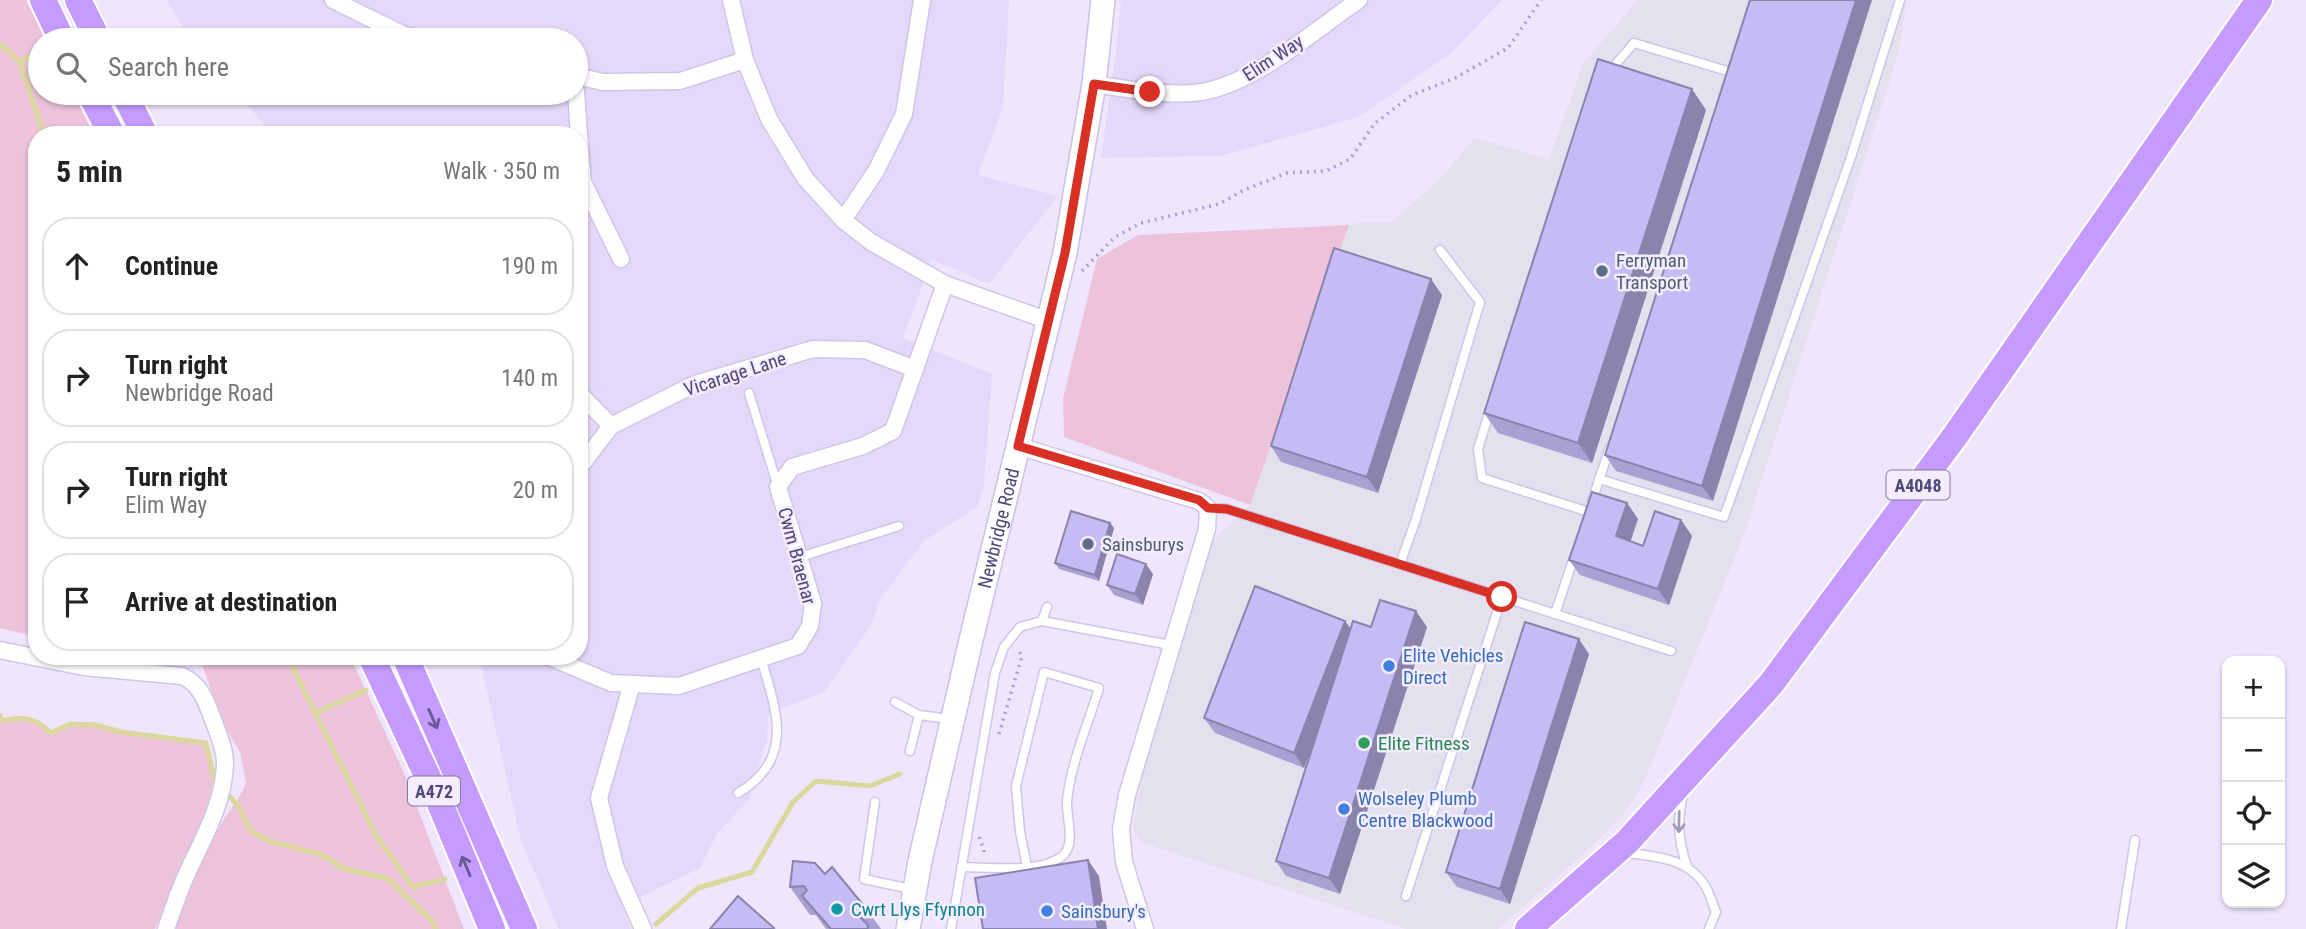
<!DOCTYPE html>
<meta charset="utf-8">
<style>
body{margin:0;font-family:"Roboto Condensed",sans-serif;background:#f6f6f6;color:#222}
.controls{position:absolute;right:21px;bottom:21px;display:grid;overflow:hidden;border-radius:14px;box-shadow:0 2px 5px #0004}
.controls button{width:63px;height:63px;display:grid;place-items:center;padding:0;border:0;border-bottom:2px solid #e0e0e0;background:#fff;color:#222;font:35px sans-serif}
.stop{position:absolute;width:21px;height:21px;margin:-16px;border:5px solid #d93025;border-radius:50%;background:#fff}
.stop.end{background:#d93025;border-color:#fff;box-shadow:0 2px 7px #0008}
.list{margin:0;padding:0;list-style:none}
h2{display:flex;justify-content:space-between;align-items:center;height:91px;margin:0;padding:0 28px;font-size:30px}
h2 small{font-size:23px;font-weight:400;color:#767676}
.list li{display:grid;grid-template-columns:46px 1fr auto;gap:21px;align-items:center;box-sizing:border-box;height:98px;margin:0 14px 14px;padding:0 14px;border:2px solid #e0e0e0;border-radius:28px}
.list b{display:block;font-size:26px;white-space:nowrap}
.list p{margin:0;font-size:23px;white-space:nowrap;color:#767676}
.list em{font-size:23px;font-style:normal;color:#767676}
.icon{flex:none;width:38px;height:38px;fill:none;stroke:currentColor;stroke-width:2;stroke-linecap:round;stroke-linejoin:round}
.map{position:relative;flex:none;width:2306px;height:929px;overflow:hidden}
.search{position:absolute;background:#fff;box-shadow:0 2px 5px #0004;left:28px;top:28px;width:560px;height:77px;display:flex;align-items:center;gap:18px;box-sizing:border-box;padding:0 24px;border-radius:38px;color:#767676;font-size:26px}
.panel{position:absolute;background:#fff;box-shadow:0 2px 5px #0004;left:28px;top:126px;width:560px;height:539px;border-radius:28px}
.map>svg:first-child{display:block}
.residential{fill:#e5d9fb}
.industrial{fill:#e4e0ee}
.green{fill:#edc3dc}
.lines{fill:none;stroke-linecap:round;stroke-linejoin:round}
.stream{stroke:#dbd89e;stroke-width:5}
.service-casing{stroke:#cfc5e8;stroke-width:11}
.minor-casing{stroke:#cfc5e8;stroke-width:19}
.secondary-casing{stroke:#cbc0eb;stroke-width:26}
.primary-casing{stroke:#fff;stroke-width:30}
.path{stroke:#a99eda;stroke-width:3.5;stroke-dasharray:2 5;stroke-linecap:butt}
.service{stroke:#fff;stroke-width:8}
.minor{stroke:#fff;stroke-width:16}
.secondary{stroke:#fff;stroke-width:23}
.primary{stroke:#c59bff;stroke-width:26}
.wall{fill:#aaa1d3}
.shaded-wall{fill:#8b83ac}
.building{fill:#c6bbf5;stroke:#8b83ac;stroke-width:2}
.oneway{stroke:#675994}
.oneway2{stroke:#9f9ab5}
.route{stroke:#d93025;stroke-width:9}
.service-dot{fill:#5c6f8a;stroke:#f4edff;stroke-width:2.5}
.shop-dot{fill:#3f7fe0;stroke:#f4edff;stroke-width:2.5}
.leisure-dot{fill:#2e9e5b;stroke:#f4edff;stroke-width:2.5}
.culture-dot{fill:#0f9aa8;stroke:#f4edff;stroke-width:2.5}
.labels{text-anchor:middle;dominant-baseline:central;stroke-width:5;stroke-linejoin:round;paint-order:stroke}
.shield{fill:#f4edff;stroke:#817aa1;stroke-width:2}
.shield-label{font-size:18px;font-weight:bold;fill:#504879}
.street-label{font-size:19px;fill:#504879;stroke:#f4edff}
.service-label{font-size:19px;fill:#4e5e75;stroke:#f4edff;text-anchor:start}
.shop-label{font-size:19px;fill:#366cbe;stroke:#f4edff;text-anchor:start}
.leisure-label{font-size:19px;fill:#27864d;stroke:#f4edff;text-anchor:start}
.culture-label{font-size:19px;fill:#0d838f;stroke:#f4edff;text-anchor:start}
</style>
<div class="map">
<svg width="2306" height="929" viewBox="0 0 2306 929">
<rect width="100%" height="100%" fill="#efe6fe"/>
<g class="residential">
<path d="M167,0H1009L1003,107L978,175L1058,196L989,284L932,260L903,338L992,374L984,486L977,507L924,541L879,601L872,624L824,692L768,714L767,741L755,774L750,799L718,832L700,868L622,906L631,929H559L521,841L479,656H579V493L587,484L579,478V135H289L266,126L236,93H576V40H190Z"/>
<path d="M1121,0H1502L1451,53L1359,117L1220,156L1101,158L1116,52Z"/>
</g>
<path class="industrial" d="M1638,0H1907L1898,55L1746,529L1644,782L1622,817L1579,858L1498,929H1406L1140,842L1134,830L1138,795L1153,735L1213,540L1250,505L1349,225L1361,222H1392L1439,179L1475,138L1549,159L1584,62Z"/>
<g class="green">
<path d="M0,0H26L46,40H40V93H73L94,135H37V626L28,635L0,628Z"/>
<path d="M1349,225L1250,505L1064,437L1063,398L1097,259L1138,235Z"/>
<path d="M199,656H350L404,773L464,929H172L215,833L241,794L246,783L240,752L223,724Z"/>
<path d="M0,715L2,721C22,716 36,717 51,732L70,724L95,725L121,732L206,743L214,778L211,792L201,826L181,865L155,929H0Z"/>
</g>
<g class="lines">
<g class="stream">
<path d="M0,44L20,62L44,135"/>
<path d="M20,62L40,51"/>
<path d="M33,368L37,365"/>
<path d="M287,656L377,837L413,887L445,879"/>
<path d="M315,713L366,690"/>
<path d="M0,715L1,721C22,716 36,717 51,733L70,724L95,725L121,732L206,743L214,778L239,807L250,830L269,841L323,855L342,868L388,879L432,921L436,929"/>
<path d="M656,924L698,888L752,872L793,802L816,781L870,786L900,774"/>
</g>
<defs>
<g id="service">
<path d="M1609,72L1634,43L1734,73"/>
<path d="M749,393L778,487"/>
<path d="M1490,410L1478,449L1482,478L1589,512"/>
<path d="M1599,479L1724,517L1851,157L1900,0"/>
<path d="M1592,501L1610,447"/>
<path d="M1208,508L1227,509L1671,651"/>
<path d="M800,557L899,526"/>
<path d="M1400,564L1416,519L1480,302L1440,250"/>
<path d="M1555,614L1575,554"/>
<path d="M1042,621L1047,607"/>
<path d="M895,702L919,715L950,719"/>
<path d="M910,751L919,715"/>
<path d="M738,793C796,759 776,710 761,658"/>
<path d="M1683,794C1677,820 1678,841 1687,866"/>
<path d="M875,802L864,879L911,889"/>
<path d="M1626,853C1654,856 1689,858 1705,886C1710,893 1712,903 1716,912L1709,929"/>
<path d="M961,867C988,867 1038,874 1061,857C1077,846 1066,818 1067,801C1071,762 1088,725 1099,688L1044,672L1016,786L1020,832L1027,866"/>
<path d="M1406,896L1502,597"/>
<path d="M951,929L995,673L1004,647L1020,627L1042,621L1170,645"/>
<path d="M2121,929L2135,840"/>
</g>
<g id="minor">
<path d="M333,0L402,34L424,40"/>
<path d="M731,0L745,60L769,119L805,178L843,220L871,242L945,284L1049,321"/>
<path d="M576,76L603,82L680,81L745,60"/>
<path d="M1094,84C1126,89 1175,98 1207,91C1262,78 1312,32 1359,0"/>
<path d="M576,91L579,135"/>
<path d="M579,135L583,182L621,259"/>
<path d="M843,220L876,171L904,114L922,0"/>
<path d="M579,393L611,426"/>
<path d="M1018,446L1199,501L1208,508L1207,529L1127,795L1121,829L1124,862L1145,929"/>
<path d="M579,468L611,426L695,384L813,349L865,350L915,369"/>
<path d="M0,650L84,667L182,676C200,684 205,699 212,717C217,731 225,748 225,763C224,802 205,835 189,869C180,888 173,909 166,929"/>
<path d="M547,656L611,683L679,686L798,646L810,626L813,603L778,487L792,467L863,446L893,431L945,284"/>
<path d="M632,684L599,798L615,866L643,929"/>
</g>
<g id="secondary">
<path id="s1" d="M908,929L920,861L971,640L1065,253L1094,84L1103,0"/>
</g>
<g id="primary">
<path d="M43,0L62,40"/>
<path d="M78,0L98,40"/>
<path d="M90,93L112,135"/>
<path d="M124,93L145,135"/>
<path d="M371,656L439,801L492,929"/>
<path d="M405,656L524,929"/>
<path d="M1528,929L1627,842L1771,684L1955,436L2259,0"/>
</g>
</defs>
<use href="#service" class="service-casing"/>
<use href="#minor" class="minor-casing"/>
<use href="#secondary" class="secondary-casing"/>
<use href="#primary" class="primary-casing"/>
<g class="path">
<path d="M1082,271L1115,237L1141,223L1219,204L1244,190L1287,173L1326,171L1350,159L1375,123L1412,95L1455,78L1508,48L1541,0"/>
<path d="M999,734L1022,656L1017,648"/>
<path d="M979,837L984,850V857"/>
</g>
<use href="#service" class="service"/>
<use href="#minor" class="minor"/>
<use href="#secondary" class="secondary"/>
<use href="#primary" class="primary"/>
</g>
<g class="wall">
<path d="M1750,0L1713,501L1616,471L1605,455Z"/>
<path d="M1706,110L1592,463L1498,433L1484,413Z"/>
<path d="M1442,295L1378,493L1281,462L1271,446Z"/>
<path d="M1627,503L1638,519L1630,541L1643,546L1681,520L1692,536L1669,605L1580,575L1569,560Z"/>
<path d="M1110,523L1114,528L1099,581L1059,569L1055,563Z"/>
<path d="M1153,574L1143,605L1114,595L1107,585Z"/>
<path d="M1345,621L1351,629L1371,627H1427L1340,894L1286,876L1276,861L1311,751L1304,768L1215,733L1204,718Z"/>
<path d="M1589,654L1510,904L1457,887L1446,872Z"/>
<path d="M825,874L865,907L881,929H826L816,915H810L790,887Z"/>
</g>
<g class="shaded-wall">
<path d="M1856,0H1872L1713,501L1702,486Z"/>
<path d="M1692,89L1706,110L1592,463L1578,443Z"/>
<path d="M1431,279L1442,295L1378,493L1367,477Z"/>
<path d="M1627,503L1638,519L1627,552L1616,536Z"/>
<path d="M1681,520L1692,536L1669,605L1658,589Z"/>
<path d="M1110,523L1114,528L1099,581L1095,575Z"/>
<path d="M1146,564L1153,574L1143,605L1135,594Z"/>
<path d="M1416,611L1427,627L1340,894L1329,878Z"/>
<path d="M1345,621L1356,637L1304,768L1294,753Z"/>
<path d="M1579,639L1589,654L1510,904L1500,889Z"/>
<path d="M1088,860L1099,876L1107,929H1098Z"/>
</g>
<g class="building">
<path d="M1750,0H1856L1702,486L1605,455Z"/>
<path d="M1598,59L1692,89L1578,443L1484,413Z"/>
<path d="M1334,248L1431,279L1367,477L1271,446Z"/>
<path d="M1592,492L1627,503L1616,536L1643,546L1655,511L1681,520L1658,589L1569,560Z"/>
<path d="M1071,511L1110,523L1095,575L1055,563Z"/>
<path d="M1117,554L1146,564L1135,594L1107,585Z"/>
<path d="M1255,586L1345,621L1294,753L1204,718Z"/>
<path d="M1380,600L1416,611L1329,878L1276,861L1353,621L1371,627Z"/>
<path d="M1525,622L1579,639L1500,889L1446,872Z"/>
<path d="M1088,860L1098,929H983L975,878Z"/>
<path d="M793,861L815,863L825,874L832,867L865,907L857,914L868,925V929H831L802,896L807,890L804,886L790,887Z"/>
<path d="M738,896L774,928L772,929H710Z"/>
</g>
<defs><path id="oneway-shaft" d="M-6 0H5M1.5-3L5.5 0L1.5 3" fill="none" stroke-width="1.6" stroke-linecap="round" stroke-linejoin="round" transform="scale(1.75)"/></defs>
<g class="oneway">
<use href="#oneway-shaft" transform="translate(433 719) rotate(66)"/>
<use href="#oneway-shaft" transform="translate(466 866) rotate(-113)"/>
</g>
<use class="oneway2" href="#oneway-shaft" transform="translate(1679 822) rotate(91)"/>
<g class="lines">
<path class="route" d="M1150,92L1094,84L1065,253L1018,446L1199,500L1208,508L1227,509L1502,597"/>
</g>
<g class="service-dot">
<circle cx="1602" cy="271" r="7"/>
<circle cx="1088" cy="544" r="7"/>
</g>
<g class="shop-dot">
<circle cx="1389" cy="666" r="7"/>
<circle cx="1344" cy="809" r="7"/>
<circle cx="1047" cy="911" r="7"/>
</g>
<circle class="leisure-dot" cx="1364" cy="743" r="7"/>
<circle class="culture-dot" cx="837" cy="909" r="7"/>
<g class="labels">
<g class="shield">
<rect x="1886.5" y="470.5" width="63" height="29" rx="5"/>
<rect x="408" y="776.5" width="52" height="29" rx="5"/>
</g>
<g class="shield-label">
<text x="1918" y="485">A4048</text>
<text x="434" y="791">A472</text>
</g>
<g class="street-label">
<text transform="translate(1273 58) rotate(-33)">Elim Way</text>
<text transform="translate(735 374) rotate(-18)">Vicarage Lane</text>
<text stroke="none"><textPath href="#s1" startOffset="411">Newbridge Road</textPath></text>
<text transform="translate(797 556) rotate(75)">Cwm Braenar</text>
</g>
<g class="service-label">
<text x="1616" y="260">Ferryman<tspan x="1616" dy="22">Transport</tspan></text>
<text x="1102" y="544">Sainsburys</text>
</g>
<g class="shop-label">
<text x="1403" y="655">Elite Vehicles<tspan x="1403" dy="22">Direct</tspan></text>
<text x="1358" y="798">Wolseley Plumb<tspan x="1358" dy="22">Centre Blackwood</tspan></text>
<text x="1061" y="911">Sainsbury's</text>
</g>
<g class="leisure-label">
<text x="1378" y="743">Elite Fitness</text>
</g>
<g class="culture-label">
<text x="851" y="909">Cwrt Llys Ffynnon</text>
</g>
</g>
</svg>
<div class="controls">
<button>+</button>
<button>−</button>
<button><svg class="icon" aria-label="locate" viewBox="0 0 24 24"><circle cx="12" cy="12" r="6"/><path d="M12 2v4M12 18v4M2 12h4M18 12h4"/></svg></button>
<button><svg class="icon" aria-label="layers" viewBox="0 0 24 24"><path d="M12 4l9 5-9 5-9-5zM3 14l9 5 9-5"/></svg></button>
</div>
<div class="stop" style="left:1502px;top:597px"></div>
<div class="stop end" style="left:1150px;top:92px"></div>
<div class="search"><svg class="icon" aria-label="search" viewBox="0 0 24 24"><circle cx="10" cy="10" r="6"/><path d="M15 15l6 6"/></svg>Search here</div>
<section class="panel">
<h2>5 min<small>Walk · 350 m</small></h2>
<ul class="list">
<li><svg class="icon" aria-label="ahead" viewBox="0 0 24 24"><path d="M12 20V5M6 11l6-6 6 6"/></svg><div><b>Continue</b></div><em>190 m</em></li>
<li><svg class="icon" aria-label="right" viewBox="0 0 24 24"><path d="M7 20v-9h11M14 6l5 5-5 5"/></svg><div><b>Turn right</b><p>Newbridge Road</p></div><em>140 m</em></li>
<li><svg class="icon" aria-label="right" viewBox="0 0 24 24"><path d="M7 20v-9h11M14 6l5 5-5 5"/></svg><div><b>Turn right</b><p>Elim Way</p></div><em>20 m</em></li>
<li><svg class="icon" aria-label="arrive" viewBox="0 0 24 24"><path d="M6 21V4h12l-3 4 3 4H6"/></svg><div><b>Arrive at destination</b></div></li>
</ul>
</section>
</div>
